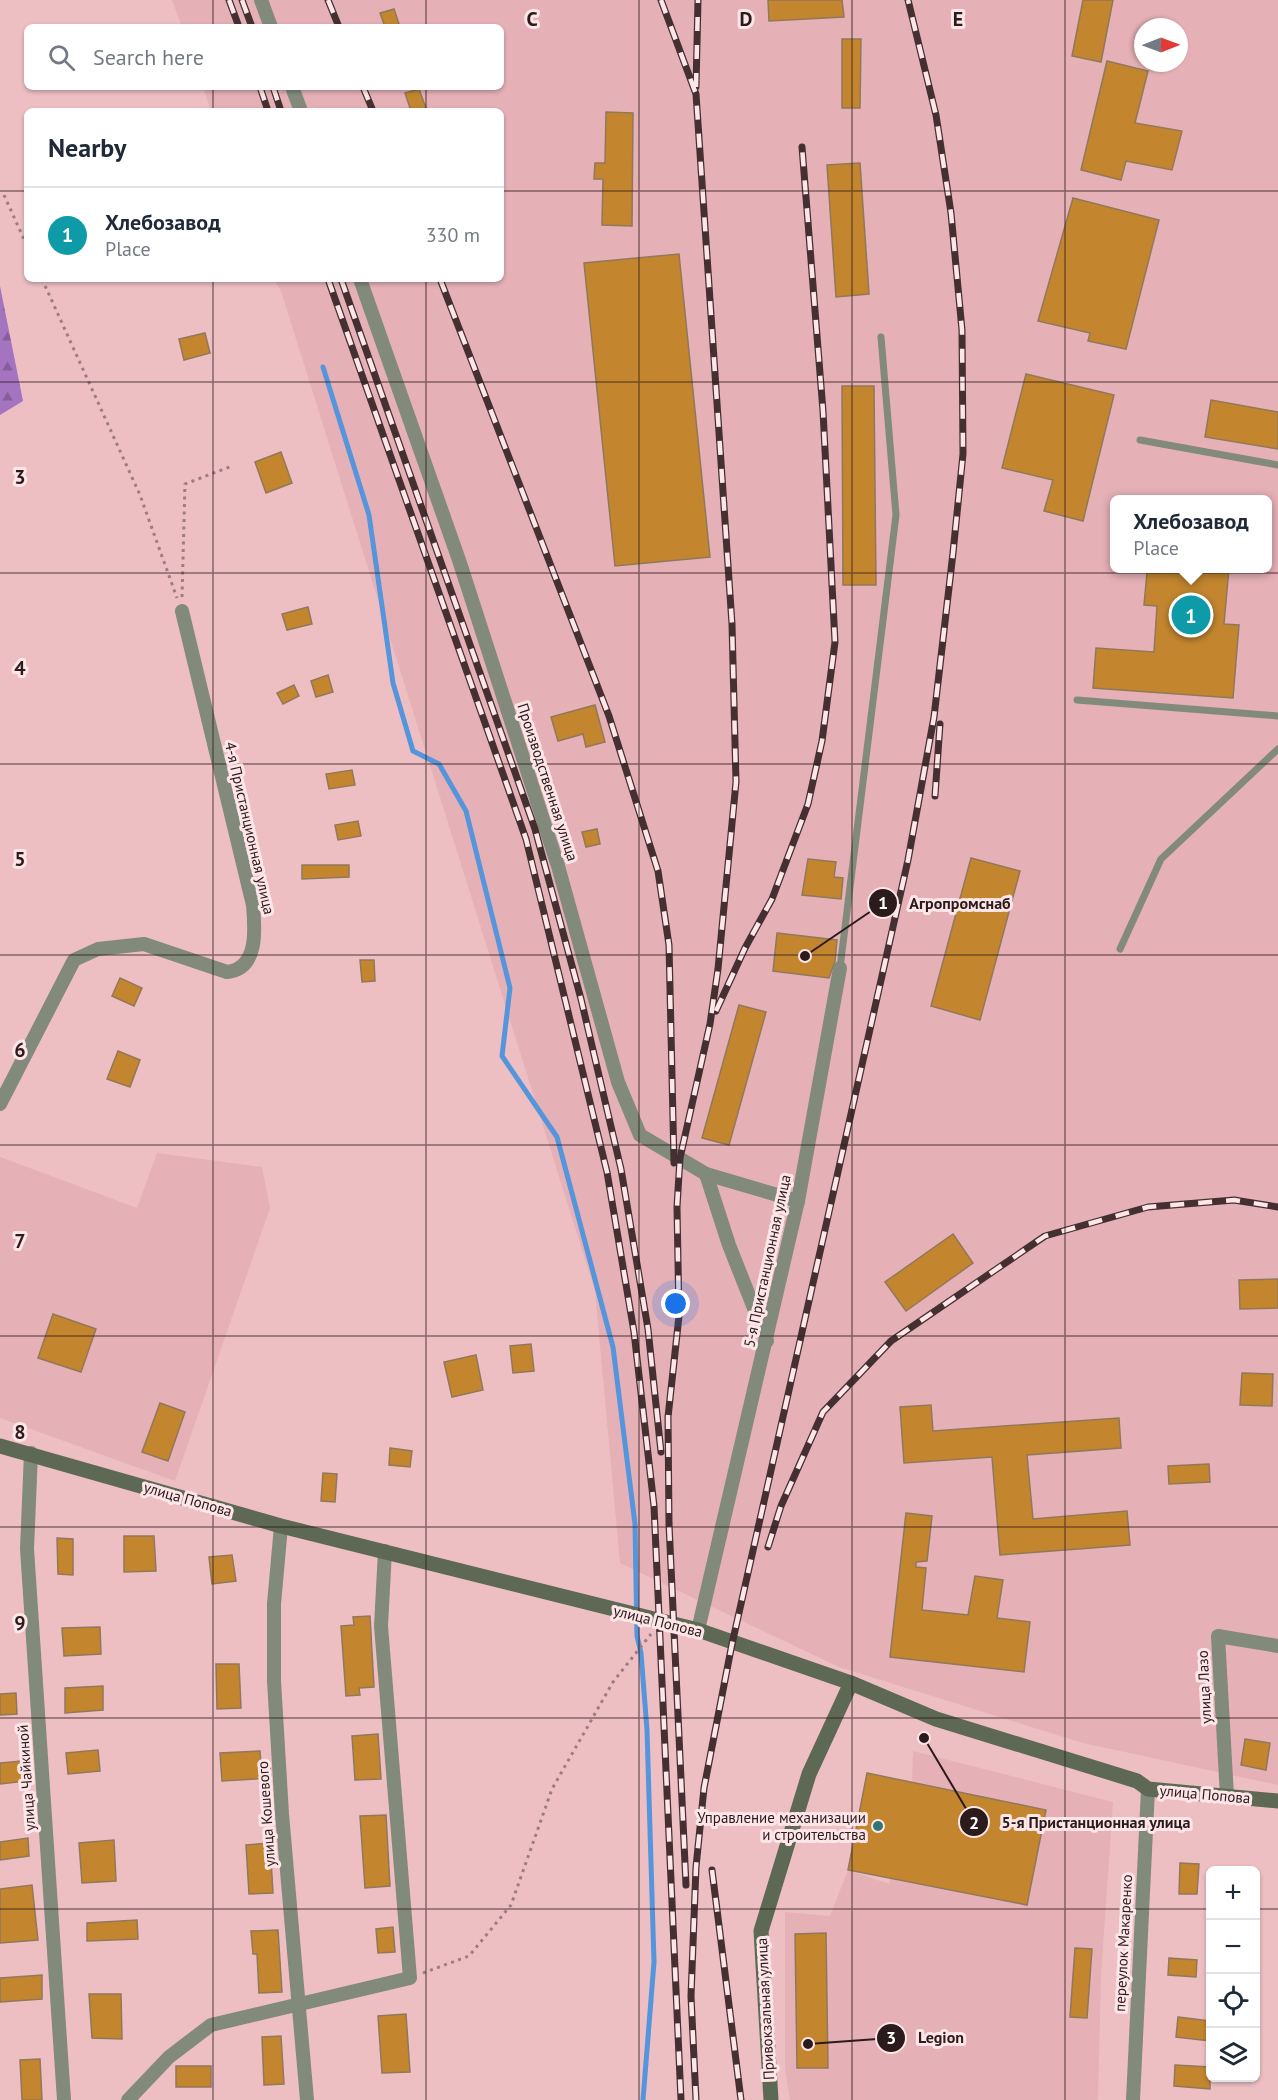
<!DOCTYPE html>
<meta charset="utf-8">
<style>
body{margin:0;font-family:"PT Sans",sans-serif;background:#f2f2f3;color:#1f2937}
.controls{position:absolute;right:18px;bottom:18px;display:grid;overflow:hidden;border-radius:9px;box-shadow:0 2px 4px #0004}
.controls button{width:54px;height:54px;display:grid;place-items:center;padding:0;border:0;border-bottom:2px solid #e0e1e3;background:#fff;color:#1f2937;font:30px sans-serif}
.compass{position:absolute;left:1134px;top:18px;width:54px;height:54px;border-radius:50%;background:#fff;box-shadow:0 2px 4px #0004;rotate:89deg}
.you{position:absolute;left:676px;top:1304px;width:21px;height:21px;margin:-15px;border:4px solid #fff;border-radius:50%;background:#1a73e8;box-shadow:0 0 0 9px #1a73e833}
.badge{display:grid;place-items:center;width:39px;height:39px;border-radius:50%;background:#2e7774;color:#fff;font-size:20px;font-weight:700}
.pin{position:absolute;translate:-50% -50%;border:3px solid #fff;box-shadow:0 2px 6px #0006}
.popup{position:absolute;left:1110px;top:495px;width:162px;height:78px;box-sizing:border-box;display:grid;place-content:center;border-radius:9px;background:#fff;filter:drop-shadow(0 2px 4px #0005);font-size:20px;white-space:nowrap;color:#747a83}
.popup b{font-size:22px;color:#1f2937}
.popup::after{content:'';position:absolute;left:50%;top:100%;margin-left:-12px;border:12px solid transparent;border-top-color:#fff}
.list{margin:0;padding:0;list-style:none}
h2{display:flex;justify-content:space-between;align-items:center;height:78px;margin:0;padding:0 24px;font-size:26px}
h2 small{font-size:20px;font-weight:400;color:#747a83}
.list li{display:grid;grid-template-columns:39px 1fr auto;gap:18px;align-items:center;box-sizing:border-box;height:96px;padding:0 24px;border-top:2px solid #e0e1e3}
.list b{display:block;font-size:22px;white-space:nowrap}
.list p{margin:0;font-size:20px;white-space:nowrap;color:#747a83}
.list em{font-size:20px;font-style:normal;color:#747a83}
.icon{flex:none;width:33px;height:33px;fill:none;stroke:currentColor;stroke-width:2;stroke-linecap:round;stroke-linejoin:round}
.map{position:relative;flex:none;width:1278px;height:2100px;overflow:hidden}
.search{position:absolute;background:#fff;box-shadow:0 2px 4px #0004;left:24px;top:24px;width:480px;height:66px;display:flex;align-items:center;gap:15px;box-sizing:border-box;padding:0 21px;border-radius:9px;color:#747a83;font-size:22px}
.panel{position:absolute;background:#fff;box-shadow:0 2px 4px #0004;left:24px;top:108px;width:480px;height:174px;border-radius:9px}
.map>svg:first-child{display:block}
.built{fill:#e5b0b6;fill-rule:evenodd}
.forest{fill:url(#forest-firs)}
.lines{fill:none;stroke-linecap:round;stroke-linejoin:round}
.stream{stroke:#5495db;stroke-width:5}
.building{fill:#c3862f;stroke:#91785a;stroke-width:1.5}
.path{stroke:#9e7d7f;stroke-width:3;stroke-dasharray:3 4.5;stroke-linecap:butt}
.lane{stroke:#818a7b;stroke-width:7}
.street{stroke:#818a7b;stroke-width:14}
.secondary{stroke:#5d6954;stroke-width:15}
.rail-casing{stroke:#443031;stroke-width:7}
.rail{stroke:#fee6e8;stroke-width:4.5;stroke-dasharray:14;stroke-linecap:butt}
.grid{fill:none;stroke:#2b1b1c;stroke-width:1.5;stroke-opacity:0.55}
.poi-dot{fill:#2e7774;stroke:#fee6e8;stroke-width:2}
.labels{text-anchor:middle;dominant-baseline:central;stroke-width:6;stroke-linejoin:round;paint-order:stroke}
.street-label{font-size:15px;fill:#2b1b1c;stroke:#fee6e8}
.poi-label{font-size:15px;fill:#2b1b1c;stroke:#fee6e8;text-anchor:end}
.grid-label{font-size:20px;text-anchor:middle;font-weight:bold;fill:#2b1b1c;stroke:#fee6e8;stroke-width:6;stroke-linejoin:round;paint-order:stroke}
.leader{fill:none;stroke:#2b1b1c;stroke-width:2}
.callout-dot{fill:#2b1b1c;stroke:#fee6e8;stroke-width:2}
.mark-label{font-size:18px;text-anchor:middle;font-weight:bold;fill:#fff}
.callout-label{font-size:16px;text-anchor:middle;font-weight:bold;fill:#2b1b1c;stroke:#fee6e8;stroke-width:6;stroke-linejoin:round;paint-order:stroke}
</style>
<div class="map">
<svg width="1278" height="2100" viewBox="0 0 1278 2100">
<defs>
<pattern id="forest-firs" width="22" height="20" patternUnits="userSpaceOnUse" patternTransform="scale(1.5)"><rect width="22" height="20" fill="#a474c1"/><path d="M5 1l3.5 6h-7zM16 11l3.5 6h-7z" fill="#865e9c"/></pattern>
</defs>
<rect width="100%" height="100%" fill="#edbfc3"/>
<g class="built">
<path d="M172,0H1278V1785L1083,1743L839,1667L620,1563L595,1291L281,291L274,279H501V111H211L203,87H501V27H182ZM1143,27H1179V63H1143ZM1114,500H1268V568H1114Z"/>
<path d="M157,1153L262,1167L270,1208L175,1481L0,1418V1157L137,1208Z"/>
<path d="M913,1751L1113,1802L1101,1976L1098,2100H790L785,2068V1912L830,1916L848,1870L889,1884L912,1783Z"/>
</g>
<path class="forest" d="M0,286L23,401L0,415Z"/>
<g class="lines">
<path class="stream" d="M323,367L369,515L393,683L413,751L439,764L466,811L510,988L502,1056L557,1137L613,1347L635,1524L637,1636L641,1653L647,1730L654,1962L643,2100"/>
</g>
<g class="building">
<path d="M768,0H842L844,17L769,21Z"/>
<path d="M1083,0H1113L1101,62L1072,56Z"/>
<path d="M394,9L400,27H385L380,13Z"/>
<path d="M842,39H861L860,108H842Z"/>
<path d="M1107,61L1148,71L1135,123L1182,131L1172,170L1126,161L1121,180L1081,170Z"/>
<path d="M419,89L427,111H411L405,93Z"/>
<path d="M606,112L633,113L632,226L602,225L603,179H594L595,163H605Z"/>
<path d="M860,163L869,294L836,297L827,165Z"/>
<path d="M1073,198L1159,220L1126,349L1088,341L1090,333L1038,321Z"/>
<path d="M679,254L710,557L615,566L584,263Z"/>
<path d="M205,333L210,353L184,360L179,339Z"/>
<path d="M1026,374L1114,395L1083,521L1044,511L1053,480L1002,468Z"/>
<path d="M842,386H874L876,585H843Z"/>
<path d="M1211,400L1278,412V449L1205,437Z"/>
<path d="M281,452L292,483L266,493L255,462Z"/>
<path d="M1160,568H1229L1224,624L1239,625L1233,698L1093,688L1096,648L1154,652L1157,606L1144,605L1147,572L1159,573Z"/>
<path d="M308,607L312,624L287,630L282,614Z"/>
<path d="M328,675L333,692L316,697L311,681Z"/>
<path d="M294,685L299,696L283,704L277,693Z"/>
<path d="M595,705L605,742L586,747L583,734L558,741L551,717Z"/>
<path d="M352,770L355,785L329,789L326,774Z"/>
<path d="M358,821L361,836L338,840L335,825Z"/>
<path d="M597,829L600,844L586,847L582,832Z"/>
<path d="M971,858L1020,871L980,1020L931,1006Z"/>
<path d="M808,859L836,862L834,877L843,878L841,899L802,895Z"/>
<path d="M302,865H349V877L302,879Z"/>
<path d="M777,933L837,940L835,961L829,978L773,971Z"/>
<path d="M360,960H374L375,981L362,982Z"/>
<path d="M120,978L142,988L134,1006L112,996Z"/>
<path d="M739,1005L766,1012L729,1145L702,1138Z"/>
<path d="M118,1051L140,1060L130,1087L107,1079Z"/>
<path d="M953,1234L973,1263L906,1311L885,1282Z"/>
<path d="M1278,1279V1308L1240,1309L1239,1280Z"/>
<path d="M53,1314L96,1329L81,1372L38,1358Z"/>
<path d="M531,1344L534,1371L513,1373L510,1346Z"/>
<path d="M476,1355L483,1390L452,1397L444,1362Z"/>
<path d="M1242,1373L1273,1374L1272,1406L1240,1405Z"/>
<path d="M160,1403L185,1412L168,1461L142,1452Z"/>
<path d="M931,1405L933,1431L1119,1418L1121,1448L1027,1455L1033,1519L1127,1511L1130,1545L1000,1555L992,1457L904,1463L900,1407Z"/>
<path d="M390,1448L412,1451L410,1467L389,1465Z"/>
<path d="M1209,1464L1210,1482L1169,1484L1168,1466Z"/>
<path d="M323,1473L337,1474L335,1502L321,1501Z"/>
<path d="M906,1513L932,1516L927,1561L916,1562V1567L926,1568L922,1610L968,1615L975,1576L1003,1580L997,1618L1030,1622L1024,1672L890,1657Z"/>
<path d="M124,1536H154L156,1571L124,1572Z"/>
<path d="M57,1538L73,1539V1575L58,1574Z"/>
<path d="M232,1555L236,1581L212,1584L209,1557Z"/>
<path d="M370,1616L374,1687L359,1688L360,1695L346,1696L341,1626L354,1625L353,1617Z"/>
<path d="M100,1627L101,1654L64,1656L62,1628Z"/>
<path d="M216,1664H239L241,1708L217,1709Z"/>
<path d="M103,1686V1710L65,1713V1688Z"/>
<path d="M16,1693L17,1714L0,1715V1694Z"/>
<path d="M378,1734L381,1779L355,1780L352,1736Z"/>
<path d="M1245,1739L1270,1743L1266,1770L1241,1765Z"/>
<path d="M98,1750L100,1771L68,1774L66,1753Z"/>
<path d="M260,1751L261,1764H270L271,1778L222,1781L220,1753Z"/>
<path d="M22,1761L25,1781L0,1784V1763Z"/>
<path d="M867,1773L1046,1810L1027,1905L848,1870Z"/>
<path d="M386,1815L390,1886L365,1888L360,1816Z"/>
<path d="M28,1838L29,1856L0,1860V1842Z"/>
<path d="M114,1840L116,1881L82,1883L79,1843Z"/>
<path d="M270,1843L273,1893L249,1894L246,1845Z"/>
<path d="M1180,1863L1199,1864L1197,1894H1179Z"/>
<path d="M32,1885L38,1940L0,1943V1889Z"/>
<path d="M137,1920L138,1939L87,1941V1923Z"/>
<path d="M393,1927L395,1952L378,1953L376,1929Z"/>
<path d="M278,1930L282,1992L259,1993L257,1954H253L251,1931Z"/>
<path d="M826,1933L828,2068H797L795,1934Z"/>
<path d="M1075,1948L1092,1949L1087,2018L1070,2017Z"/>
<path d="M1169,1958L1197,1960L1196,1977L1168,1975Z"/>
<path d="M42,1975V1999L0,2002V1978Z"/>
<path d="M89,1994H121L122,2039L92,2038Z"/>
<path d="M406,2014L410,2072L382,2073L378,2016Z"/>
<path d="M1178,2017L1210,2021V2041L1176,2037Z"/>
<path d="M281,2036L284,2084L264,2085L262,2037Z"/>
<path d="M40,2059L42,2100H22L20,2060Z"/>
<path d="M1175,2065L1210,2067V2089L1174,2086Z"/>
<rect x="176" y="2066" width="35" height="21"/>
</g>
<g class="lines">
<g class="path">
<path d="M4,195L27,246"/>
<path d="M42,279L140,495L177,598"/>
<path d="M182,597L185,484L232,466"/>
<path d="M423,1973L469,1956L511,1905L552,1789L613,1682L651,1634"/>
</g>
<g class="lane">
<path d="M1140,440L1278,465"/>
<path d="M1077,700L1278,716"/>
<path d="M1120,949L1161,859L1278,749"/>
<path d="M840,968L896,515L881,337"/>
</g>
<g class="street">
<path d="M261,0L271,27"/>
<path d="M292,87L301,111"/>
<path d="M360,279L459,560L558,866L618,1082L640,1135L706,1174L798,1201"/>
<path d="M0,1104L74,960L98,949L144,944L227,972C259,969 255,928 253,905L182,611"/>
<path d="M706,1174L729,1245L767,1341"/>
<path d="M31,1453L27,1549L64,2100"/>
<path d="M281,1526L274,1604V1681L282,1814L307,2100"/>
<path d="M698,1630L798,1201L840,968"/>
<path d="M1227,1796L1218,1636L1278,1646"/>
<path d="M128,2100L169,2057L211,2025L410,1978L381,1626L385,1551"/>
<path d="M1133,2100L1148,1789"/>
</g>
<g class="secondary">
<path d="M0,1446L281,1526L698,1630L851,1683L936,1719L1137,1781L1148,1789L1278,1801"/>
<path d="M771,2100L761,1931L809,1774L851,1683"/>
</g>
<defs>
<g id="rail">
<path d="M229,0L239,27"/>
<path d="M242,0L252,27"/>
<path d="M328,0L339,27"/>
<path d="M661,0L696,94L732,624L736,782L718,969L710,1024L680,1158L677,1207L679,1316L668,1417L669,1524L686,1885"/>
<path d="M260,87L268,111"/>
<path d="M273,87L281,111"/>
<path d="M363,87L373,111"/>
<path d="M696,87L698,0"/>
<path d="M328,279L526,839L607,1172L634,1332L654,1506L681,2100"/>
<path d="M341,279L535,829L581,999L621,1169L648,1329L661,1452"/>
<path d="M440,279L609,716L658,871L669,945L674,1163"/>
<path d="M935,796L940,724"/>
<path d="M716,1011L745,948L772,899L808,804L822,741L835,642L823,411L802,147"/>
<path d="M768,1547L781,1506L823,1412L891,1341L1045,1236L1148,1207L1234,1200L1278,1207"/>
<path d="M712,1870L741,2100"/>
<path d="M696,2100L691,1996L696,1867L704,1788L732,1644L908,860L934,717L953,553L963,454L962,330L951,213L936,115L908,0"/>
</g>
</defs>
<use href="#rail" class="rail-casing"/>
<use href="#rail" class="rail"/>
</g>
<path class="grid" d="M213,0V27M426,0V27M639,0V2100M852,0V2100M1065,0V2100M213,87V111M426,87V111M0,191H27M501,191H1278M213,279V2100M426,279V2100M0,382H1278M0,573H1278M0,764H1278M0,955H1278M0,1145H1278M0,1336H1278M0,1527H1278M0,1718H1278M0,1909H1210M1256,1909H1278"/>
<circle class="poi-dot" cx="878" cy="1826" r="6"/>
<g class="labels">
<g class="street-label">
<text transform="translate(548 782) rotate(72)">Производственная улица</text>
<text transform="translate(250 828) rotate(77)">4-я Пристанционная улица</text>
<text transform="translate(767 1261) rotate(-78)">5-я Пристанционная улица</text>
<text transform="translate(188 1499) rotate(16)">улица Попова</text>
<text transform="translate(658 1621) rotate(14)">улица Попова</text>
<text transform="translate(1204 1687) rotate(-93)">улица Лазо</text>
<text transform="translate(26 1778) rotate(-94)">улица Чайкиной</text>
<text transform="translate(1205 1794) rotate(5)">улица Попова</text>
<text transform="translate(266 1814) rotate(-94)">улица Кошевого</text>
<text transform="translate(1123 1943) rotate(-87)">переулок Макаренко</text>
<text transform="translate(765 2009) rotate(-93)">Привокзальная улица</text>
</g>
<g class="poi-label">
<text x="866" y="1817">Управление механизации<tspan x="866" dy="17">и строительства</tspan></text>
</g>
</g>
<g class="grid-label">
<text x="532" y="26">C</text>
<text x="746" y="26">D</text>
<text x="958" y="26">E</text>
<text x="20" y="484">3</text>
<text x="20" y="675">4</text>
<text x="20" y="866">5</text>
<text x="20" y="1057">6</text>
<text x="20" y="1248">7</text>
<text x="20" y="1439">8</text>
<text x="20" y="1630">9</text>
</g>
<path class="leader" d="M805 956L883 903M924 1738L974 1822M808 2044L891 2038"/>
<g class="callout-dot">
<circle cx="805" cy="956" r="6"/>
<circle cx="924" cy="1738" r="6"/>
<circle cx="808" cy="2044" r="6"/>
<circle cx="883" cy="903" r="15"/>
<circle cx="974" cy="1822" r="15"/>
<circle cx="891" cy="2038" r="15"/>
</g>
<g class="mark-label">
<text x="883" y="909">1</text>
<text x="974" y="1829">2</text>
<text x="891" y="2044">3</text>
</g>
<g class="callout-label">
<text x="960" y="909">Агропромснаб</text>
<text x="1096" y="1828">5-я Пристанционная улица</text>
<text x="941" y="2043">Legion</text>
</g>
</svg>
<div class="controls">
<button>+</button>
<button>−</button>
<button><svg class="icon" aria-label="locate" viewBox="0 0 24 24"><circle cx="12" cy="12" r="6"/><path d="M12 2v4M12 18v4M2 12h4M18 12h4"/></svg></button>
<button><svg class="icon" aria-label="layers" viewBox="0 0 24 24"><path d="M12 4l9 5-9 5-9-5zM3 14l9 5 9-5"/></svg></button>
</div>
<svg class="compass" viewBox="-18 -18 36 36"><path d="M0-13l5 13h-10z" fill="#e53935"/><path d="M0 13l5-13h-10z" fill="#747a83"/></svg>
<div class="you"></div>
<div class="pin badge" style="left:1191px;top:615px;background:#0f9aa8">1</div>
<div class="popup"><b>Хлебозавод</b>Place</div>
<div class="search"><svg class="icon" aria-label="search" viewBox="0 0 24 24"><circle cx="10" cy="10" r="6"/><path d="M15 15l6 6"/></svg>Search here</div>
<section class="panel">
<h2>Nearby<small></small></h2>
<ul class="list">
<li><span class="badge" style="background:#0f9aa8">1</span><div><b>Хлебозавод</b><p>Place</p></div><em>330 m</em></li>
</ul>
</section>
</div>
